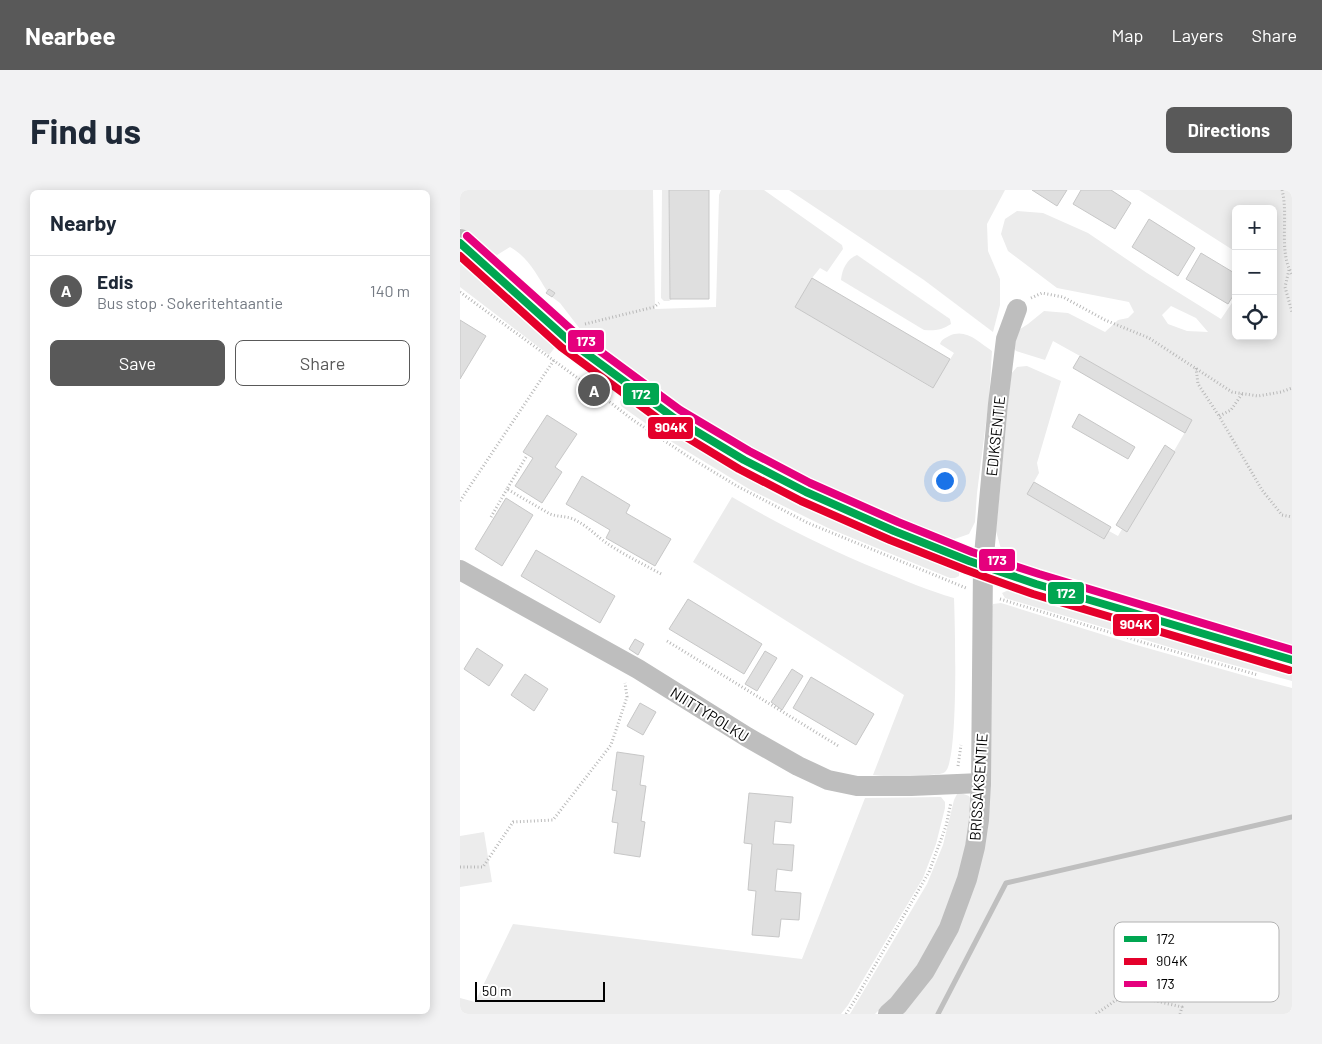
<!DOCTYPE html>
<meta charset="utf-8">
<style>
body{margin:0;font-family:Barlow,sans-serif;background:#f2f2f3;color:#1f2937}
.controls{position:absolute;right:15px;top:15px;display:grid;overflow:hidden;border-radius:8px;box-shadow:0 2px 12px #0003}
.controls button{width:45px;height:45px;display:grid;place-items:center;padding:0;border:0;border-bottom:1px solid #e0e1e3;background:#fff;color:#1f2937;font:25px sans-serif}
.scale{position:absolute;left:15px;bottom:12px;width:130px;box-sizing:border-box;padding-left:5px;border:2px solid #000;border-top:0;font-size:14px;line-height:18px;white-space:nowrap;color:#000;-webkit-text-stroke:4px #fff;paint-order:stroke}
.you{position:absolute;left:484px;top:290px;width:18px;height:18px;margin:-12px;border:4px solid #fff;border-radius:50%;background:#1a73e8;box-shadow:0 0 0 8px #1a73e833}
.badge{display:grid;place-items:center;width:32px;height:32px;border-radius:50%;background:#595959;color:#fff;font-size:16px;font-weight:700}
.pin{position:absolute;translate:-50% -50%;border:2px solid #fff;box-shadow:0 1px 5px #0006}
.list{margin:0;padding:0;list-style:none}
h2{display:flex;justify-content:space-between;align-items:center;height:65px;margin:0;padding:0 20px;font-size:21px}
h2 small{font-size:16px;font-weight:400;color:#747a83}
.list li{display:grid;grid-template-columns:32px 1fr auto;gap:15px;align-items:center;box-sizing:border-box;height:70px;padding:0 20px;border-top:1px solid #e0e1e3}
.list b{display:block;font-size:19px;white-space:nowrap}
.list p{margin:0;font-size:16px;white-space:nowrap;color:#747a83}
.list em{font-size:16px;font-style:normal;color:#747a83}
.actions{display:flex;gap:10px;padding:15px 20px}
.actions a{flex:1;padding:11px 0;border:1px solid #595959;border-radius:8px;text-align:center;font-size:18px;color:#595959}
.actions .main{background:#595959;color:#fff}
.icon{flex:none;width:28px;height:28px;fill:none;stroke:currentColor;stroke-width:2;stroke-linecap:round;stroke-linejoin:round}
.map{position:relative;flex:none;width:832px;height:824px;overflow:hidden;border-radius:8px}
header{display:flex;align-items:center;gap:30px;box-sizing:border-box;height:70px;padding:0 25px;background:#595959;color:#fff}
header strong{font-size:24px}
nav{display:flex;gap:28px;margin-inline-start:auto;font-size:18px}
.intro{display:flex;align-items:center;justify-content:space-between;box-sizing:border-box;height:120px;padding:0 30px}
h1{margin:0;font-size:35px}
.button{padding:12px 22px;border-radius:8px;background:#595959;color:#fff;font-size:18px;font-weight:700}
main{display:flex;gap:30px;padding:0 30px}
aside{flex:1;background:#fff;border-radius:8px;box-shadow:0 2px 12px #0003}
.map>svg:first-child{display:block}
.green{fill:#ececec;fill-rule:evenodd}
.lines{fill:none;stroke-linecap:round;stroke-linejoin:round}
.stream{stroke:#bfbfbf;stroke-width:5}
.building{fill:#dfdfdf;stroke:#c7c7c7}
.path{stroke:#b9b9b9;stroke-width:3;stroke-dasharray:1 2.5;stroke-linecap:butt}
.street{stroke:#bebebe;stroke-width:20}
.secondary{stroke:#b8b8b8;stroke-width:28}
.bus-1-casing{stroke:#fff;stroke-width:11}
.bus-2-casing{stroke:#fff;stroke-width:11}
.bus-3-casing{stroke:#fff;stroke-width:11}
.bus-1{stroke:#00a651;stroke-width:8}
.bus-2{stroke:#e4002b;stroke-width:8}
.bus-3{stroke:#e5007d;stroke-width:8}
.labels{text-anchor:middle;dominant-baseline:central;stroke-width:4;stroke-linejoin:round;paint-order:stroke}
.street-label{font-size:15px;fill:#000;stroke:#fff}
.key{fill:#fff;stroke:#b2b2b2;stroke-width:1}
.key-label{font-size:14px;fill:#000}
.line-badge{stroke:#fff;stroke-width:2}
.badge-label{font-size:14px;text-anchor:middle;font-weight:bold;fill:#fff}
</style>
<header>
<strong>Nearbee</strong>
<nav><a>Map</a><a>Layers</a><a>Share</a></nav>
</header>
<div class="intro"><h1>Find us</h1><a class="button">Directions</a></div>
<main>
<aside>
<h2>Nearby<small></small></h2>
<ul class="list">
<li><span class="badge">A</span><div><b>Edis</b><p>Bus stop · Sokeritehtaantie</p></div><em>140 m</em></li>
</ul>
<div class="actions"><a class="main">Save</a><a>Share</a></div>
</aside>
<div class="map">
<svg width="832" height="824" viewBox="0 0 832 824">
<rect width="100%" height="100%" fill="#fff"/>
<g class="green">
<path d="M0,0H193L195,119L256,117L259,5L261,0H304L382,55L383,59L367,82L360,78L352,88L335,117L472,198L494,163L480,154C482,149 484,149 489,146C506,138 518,152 532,161L529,209L517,303L515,332L509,344L489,351L471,348L275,255L130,152L100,113L92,107L95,103L89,99L87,101C77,85 68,67 50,57L37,65L20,55L0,38Z"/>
<path d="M202,0H209L210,108L212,109L209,111H204L201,108Z"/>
<path d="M329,0H545L527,34L528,61L540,89V115L533,142L464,90Z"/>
<path d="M679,0H832V460L556,378L541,359L536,341L551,184L557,177L567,176L601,191L577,273L579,283L567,304L643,349L649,341L658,346L662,339L667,341L715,262L714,261L732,230L620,166L593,151L585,170L556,161L551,154L554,143L568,134L584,121L608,123L645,142L658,130L668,128L674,122L669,112L597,98L548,61L541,44L545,29L557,21L583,23L628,43L687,83L761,129L776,107V146H813V19H776V62ZM711,116L736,128L748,142L727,141L708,134L702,125Z"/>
<path d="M397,65L490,129L491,134C482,140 475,141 464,140L381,90C382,79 387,69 397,65Z"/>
<path d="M0,66L97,154L93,160L89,165L0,97Z"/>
<path d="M163,210L173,214L499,382V386L495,388H490L368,338L289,299L212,252L161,216L160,211Z"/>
<path d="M272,307C320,335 368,359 419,380C444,390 469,401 494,408C495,432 499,571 485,582C481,585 475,584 470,585C451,587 433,587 413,585L444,505L233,372Z"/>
<path d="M551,399L832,479V491L729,463L545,408L542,403Z"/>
<path d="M541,413L673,454L793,488L832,498V824H438L507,712L530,421L533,414Z"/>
<path d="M501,603L509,606L513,614L499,691L473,754L441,798L415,824H390L467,694L483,655L494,610L497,604Z"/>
<path d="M481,607L485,612V618L476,654L463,688L388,815L381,824H0V808L15,812L53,734L342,769L405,608Z"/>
<path d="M24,642L32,692L0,697V646Z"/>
</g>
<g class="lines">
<path class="stream" d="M478,824L546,693L832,627"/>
</g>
<g class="building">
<path d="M209,0H249V109H210Z"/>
<path d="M572,0H607L597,16Z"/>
<path d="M621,0H651L671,13L655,39L613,14Z"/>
<path d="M689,29L735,58L718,86L672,57Z"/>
<path d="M741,63L776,84V101L768,114L726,89Z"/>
<path d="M352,88L490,169L473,198L335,117Z"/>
<path d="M89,99L95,103L92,107L86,103Z"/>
<path d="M0,130L26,146L0,189Z"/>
<path d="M620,166L732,230L725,243L613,178Z"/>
<path d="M619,224L675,257L668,269L612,237Z"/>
<path d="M87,225L117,244L95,277L102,282L82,313L55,296L73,268L63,262Z"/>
<path d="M705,255L715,262L667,342L656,335Z"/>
<path d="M122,286L170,315L166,323L211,349L195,376L146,348L150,340L106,314Z"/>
<path d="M574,292L651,337L644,349L567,304Z"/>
<path d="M46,308L73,325L42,376L15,359Z"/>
<path d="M76,360L155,406L140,433L61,386Z"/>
<path d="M228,409L302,454L284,484L209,439Z"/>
<path d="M175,449L184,454L178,465L169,459Z"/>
<path d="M17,458L43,475L29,496L4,479Z"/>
<path d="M305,461L317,468L297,501L285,494Z"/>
<path d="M332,479L343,486L322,520L311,512Z"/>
<path d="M65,484L88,499L74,521L51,505Z"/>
<path d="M351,487L414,524L396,555L333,518Z"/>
<path d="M180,513L196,522L183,545L167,536Z"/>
<path d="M157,562L184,566L180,595L186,596L181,631L185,632L180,667L154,663L158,633L152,632L157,601L152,600Z"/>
<path d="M289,603L333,607L331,633L315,631L313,654L334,655L332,681L317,679L315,701L341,703L339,730L321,729L319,747L292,745L296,701L288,700L292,654L284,653Z"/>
</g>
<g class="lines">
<g class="path">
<path d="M822,0C829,26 818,61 832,84"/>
<path d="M829,80L825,97L832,122"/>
<path d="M0,102L134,200L173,230L229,267L277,296L348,333L506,398"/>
<path d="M571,108L582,103L603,107L645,130L689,148L772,202L798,206L821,202L832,198"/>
<path d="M125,134L194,117L199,113"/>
<path d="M736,178L738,194L759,226"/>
<path d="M782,204L771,220L759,226L802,300L822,325L832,327"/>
<path d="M66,267L47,299L90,324C98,327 106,326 113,329C127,335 136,346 148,354C166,366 185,375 203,385"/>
<path d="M0,311L94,170"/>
<path d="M31,327L47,299"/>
<path d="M540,409L685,453L798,485"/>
<path d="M207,451L380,557"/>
<path d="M498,576L501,555"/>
<path d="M0,677H23L53,632L93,630L151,555L167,507L165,493"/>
<path d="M386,824L395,810L469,682L486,636L491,612"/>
<path d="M636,824L656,810L683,808L722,817L720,824"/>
</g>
<g class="street">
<path d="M0,380L178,479L287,547L338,576L368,590L397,596H451L521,593"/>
<path d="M428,824L438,815L465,781L489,738L507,689L515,657L519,630L521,593L523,376L538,214L546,149L557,119"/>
</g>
<path class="secondary" d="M0,53L108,150L214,228L284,270L346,302L434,341L509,371L576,394L832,470"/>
<defs>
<path id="bus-1" d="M0,53L108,150L214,228L284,270L346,302L434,341L509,371L576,394L832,470"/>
<path id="bus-2" d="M0,66L101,157L208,236L279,279L341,311L430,350L506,380L573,404L829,480"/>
<path id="bus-3" d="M7,46L114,142L220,220L289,261L350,293L438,332L512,362L579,384L832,460"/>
</defs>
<use href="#bus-1" class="bus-1-casing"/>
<use href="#bus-2" class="bus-2-casing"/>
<use href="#bus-3" class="bus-3-casing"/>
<use href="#bus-1" class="bus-1"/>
<use href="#bus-2" class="bus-2"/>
<use href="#bus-3" class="bus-3"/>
</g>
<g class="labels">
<g class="street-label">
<text transform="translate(535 246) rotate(-84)">EDIKSENTIE</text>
<text transform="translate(250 524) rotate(32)">NIITTYPOLKU</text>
<text transform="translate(518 597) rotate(-86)">BRISSAKSENTIE</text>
</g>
</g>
<rect x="654" y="732" width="165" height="80" rx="8" class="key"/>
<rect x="664" y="746" width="23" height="6" fill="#00a651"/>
<rect x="664" y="768" width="23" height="7" fill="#e4002b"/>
<rect x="664" y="791" width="23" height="6" fill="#e5007d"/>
<g class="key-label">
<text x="696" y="754">172</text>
<text x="696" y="776">904K</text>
<text x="696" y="799">173</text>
</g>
<g class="line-badge">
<rect x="107" y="139" width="38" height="24" rx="5" fill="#e5007d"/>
<rect x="162" y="192" width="38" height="24" rx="5" fill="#00a651"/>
<rect x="187" y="226" width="47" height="24" rx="5" fill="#e4002b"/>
<rect x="518" y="358" width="38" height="24" rx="5" fill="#e5007d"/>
<rect x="587" y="391" width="38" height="24" rx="5" fill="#00a651"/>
<rect x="652" y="423" width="48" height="24" rx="5" fill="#e4002b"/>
</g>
<g class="badge-label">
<text x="126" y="156">173</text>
<text x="181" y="209">172</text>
<text x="211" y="242">904K</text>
<text x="537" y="375">173</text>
<text x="606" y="408">172</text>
<text x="676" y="439">904K</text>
</g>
</svg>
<div class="controls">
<button>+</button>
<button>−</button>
<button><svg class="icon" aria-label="locate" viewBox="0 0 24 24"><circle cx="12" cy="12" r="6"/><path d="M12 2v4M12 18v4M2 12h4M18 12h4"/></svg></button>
</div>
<div class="scale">50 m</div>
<div class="you"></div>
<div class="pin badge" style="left:134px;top:200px">A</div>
</div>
</main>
